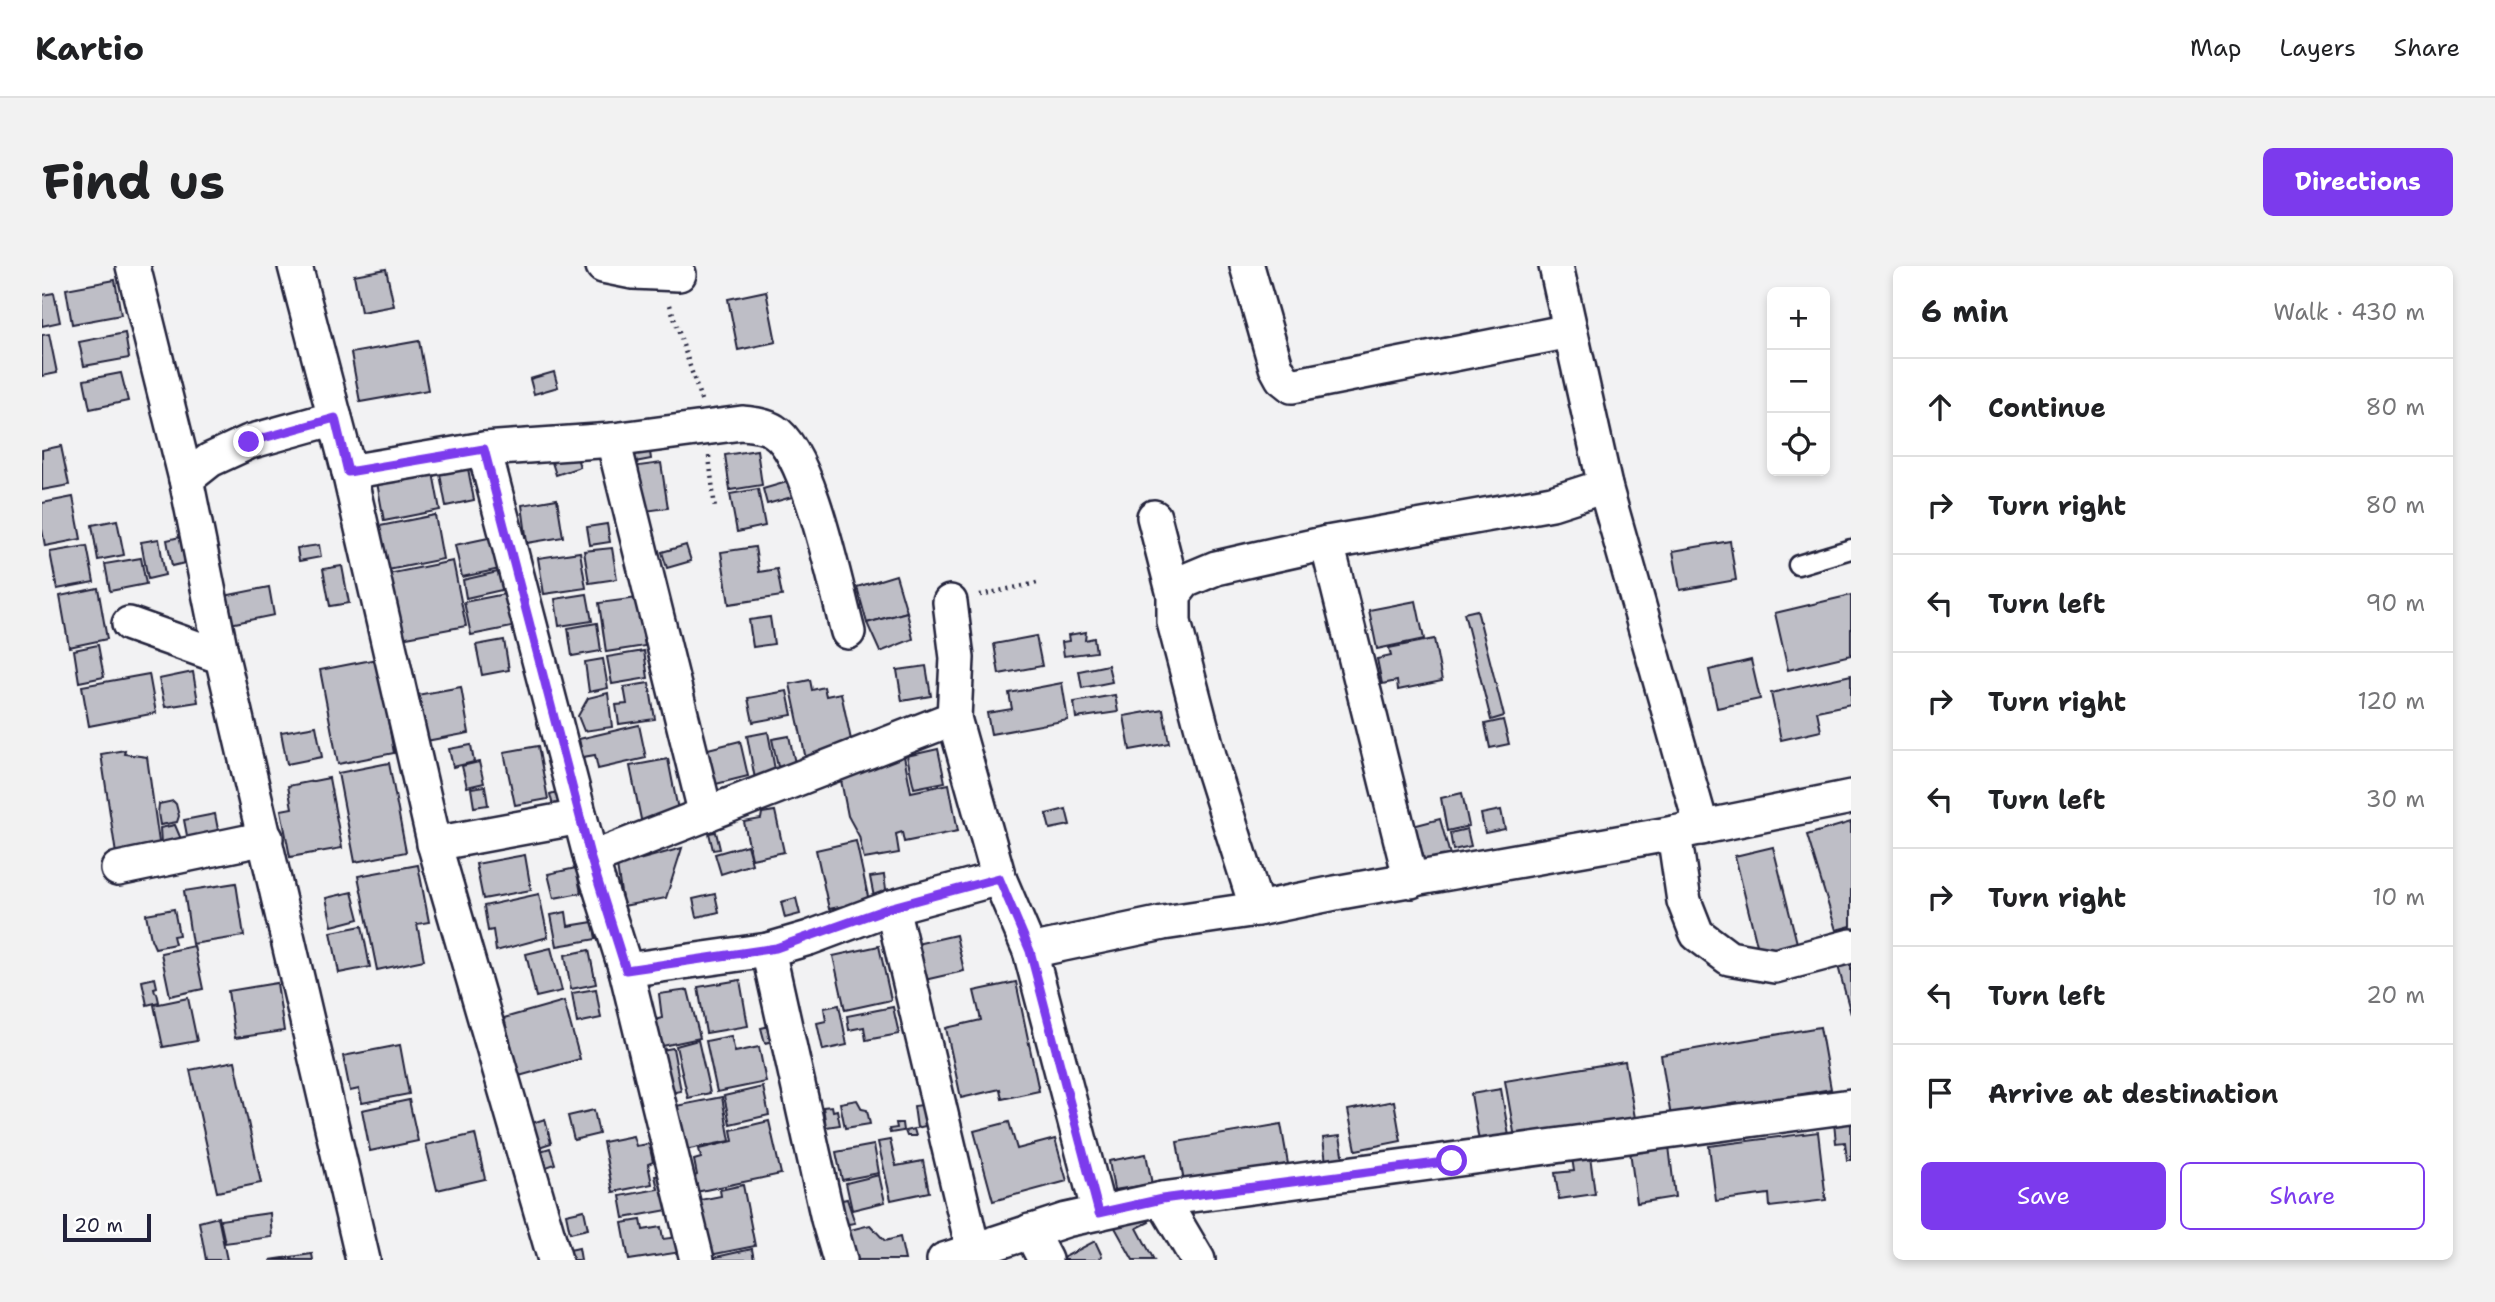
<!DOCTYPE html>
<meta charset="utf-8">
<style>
body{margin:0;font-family:"Shantell Sans",sans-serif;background:#f2f2f2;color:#202124}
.controls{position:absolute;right:21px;top:21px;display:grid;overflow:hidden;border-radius:10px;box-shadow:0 4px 10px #0003}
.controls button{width:63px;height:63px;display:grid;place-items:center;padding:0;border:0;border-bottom:2px solid #e0e0e0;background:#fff;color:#202124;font:35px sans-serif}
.scale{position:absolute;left:21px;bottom:18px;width:88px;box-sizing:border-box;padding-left:7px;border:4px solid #22223b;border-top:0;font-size:19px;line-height:24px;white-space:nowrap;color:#22223b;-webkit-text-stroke:5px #fff;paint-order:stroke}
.stop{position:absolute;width:21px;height:21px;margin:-16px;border:5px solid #7c3aed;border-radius:50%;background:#fff}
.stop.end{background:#7c3aed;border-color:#fff;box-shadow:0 2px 7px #0008}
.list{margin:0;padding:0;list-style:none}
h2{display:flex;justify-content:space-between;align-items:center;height:91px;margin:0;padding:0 28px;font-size:30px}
h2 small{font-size:23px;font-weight:400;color:#757577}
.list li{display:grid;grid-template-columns:46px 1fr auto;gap:21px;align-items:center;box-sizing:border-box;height:98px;padding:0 28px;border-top:2px solid #e0e0e0}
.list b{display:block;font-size:26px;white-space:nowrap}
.list em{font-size:23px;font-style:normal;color:#757577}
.actions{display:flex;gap:14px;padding:21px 28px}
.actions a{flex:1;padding:16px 0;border:2px solid #7c3aed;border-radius:10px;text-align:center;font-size:24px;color:#7c3aed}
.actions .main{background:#7c3aed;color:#fff}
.icon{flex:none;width:38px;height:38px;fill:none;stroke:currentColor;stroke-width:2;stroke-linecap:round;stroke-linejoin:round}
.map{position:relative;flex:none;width:1809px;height:994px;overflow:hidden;border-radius:10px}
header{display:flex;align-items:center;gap:42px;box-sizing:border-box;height:98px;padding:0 35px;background:#fff;border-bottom:2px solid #e0e0e0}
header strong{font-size:33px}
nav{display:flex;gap:38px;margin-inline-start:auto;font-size:24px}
.intro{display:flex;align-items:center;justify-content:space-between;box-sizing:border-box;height:168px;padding:0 42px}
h1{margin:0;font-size:49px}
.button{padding:18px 32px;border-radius:10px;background:#7c3aed;color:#fff;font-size:24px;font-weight:700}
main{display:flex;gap:42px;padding:0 42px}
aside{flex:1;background:#fff;border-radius:10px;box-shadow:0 4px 10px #0003}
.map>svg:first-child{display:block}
.building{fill:#bebec6;stroke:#22223b;stroke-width:2}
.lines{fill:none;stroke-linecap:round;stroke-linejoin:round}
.lane-casing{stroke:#22223b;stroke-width:23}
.street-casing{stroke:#22223b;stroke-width:38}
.path{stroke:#22223b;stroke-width:4.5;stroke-dasharray:2 5;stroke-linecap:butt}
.lane{stroke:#fff;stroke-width:18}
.street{stroke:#fff;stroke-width:33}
.route{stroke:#7c3aed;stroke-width:9}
</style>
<header>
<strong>Kartio</strong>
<nav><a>Map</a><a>Layers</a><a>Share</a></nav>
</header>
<div class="intro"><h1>Find us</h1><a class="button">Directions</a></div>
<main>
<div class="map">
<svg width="1809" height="994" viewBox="0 0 1809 994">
<rect width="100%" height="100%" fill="#f2f2f3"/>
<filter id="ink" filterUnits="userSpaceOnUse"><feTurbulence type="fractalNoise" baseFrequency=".0143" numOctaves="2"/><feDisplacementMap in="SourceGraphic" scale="14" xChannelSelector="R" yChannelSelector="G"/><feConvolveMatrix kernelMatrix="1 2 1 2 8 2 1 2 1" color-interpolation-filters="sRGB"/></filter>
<g filter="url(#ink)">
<g class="building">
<path d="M344,3L352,40L319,46L312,9Z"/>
<path d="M73,14L79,49L30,58L24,23Z"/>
<path d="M724,25L734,76L696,84L686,33Z"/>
<path d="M12,27L18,56L0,60V29Z"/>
<path d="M83,67L87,92L42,100L37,76Z"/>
<path d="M7,68L15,107L0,110V69Z"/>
<path d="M377,75L386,124L318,136L309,87Z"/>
<path d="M512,106L516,121L492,128L488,113Z"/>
<path d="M79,107L86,135L48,143L42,114Z"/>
<path d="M607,179L609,193L593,196L591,181Z"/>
<path d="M19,180L27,219L0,224V184Z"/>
<path d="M715,184L720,219L688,224L683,189Z"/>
<path d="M533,186L538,201L514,209L509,193Z"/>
<path d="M424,192L432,234L404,240L396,198Z"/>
<path d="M619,197L626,242L596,246L589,201Z"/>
<path d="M390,201L398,244L342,255L334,211Z"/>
<path d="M745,216L750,231L725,238L721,223Z"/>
<path d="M716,223L723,260L695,266L688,228Z"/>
<path d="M31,231L39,273L3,280L0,263V237Z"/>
<path d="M515,233L521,271L485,277L480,239Z"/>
<path d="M393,249L401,293L341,305L333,261Z"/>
<path d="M75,254L82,289L56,294L50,259Z"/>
<path d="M565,258L568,276L548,279L545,261Z"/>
<path d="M138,271L143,297L130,300L125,274Z"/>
<path d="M451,271L458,303L420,311L413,279Z"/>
<path d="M117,273L123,309L106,313L99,276Z"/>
<path d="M1688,275L1694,314L1638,324L1631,285Z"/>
<path d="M277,279L279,291L257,295L255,282Z"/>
<path d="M644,279L649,295L625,302L620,286Z"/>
<path d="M45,280L52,316L15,323L8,286Z"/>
<path d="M713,281L717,306L735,303L740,330L687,338L679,286Z"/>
<path d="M570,282L575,313L547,317L542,285Z"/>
<path d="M538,286L544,322L502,328L496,292Z"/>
<path d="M99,292L104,318L68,325L63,298Z"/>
<path d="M411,295L424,360L359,372L346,308Z"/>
<path d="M300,300L307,337L288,340L281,303Z"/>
<path d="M460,305L464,323L424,332L421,314Z"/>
<path d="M854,309L865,346L825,357L815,321Z"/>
<path d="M227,321L232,349L188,358L182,330Z"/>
<path d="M56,322L65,373L27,381L18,330Z"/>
<path d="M468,327L475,360L429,369L422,336Z"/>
<path d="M545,328L550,355L517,360L513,333Z"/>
<path d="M1809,329V389L1746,404L1733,347Z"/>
<path d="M595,332L603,380L564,386L557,337Z"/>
<path d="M1374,335L1382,373L1335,383L1327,344Z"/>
<path d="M1435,344L1462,450L1449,454L1422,347Z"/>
<path d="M865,346L871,373L838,386L825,357Z"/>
<path d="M728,351L732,378L711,381L707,354Z"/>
<path d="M555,357L559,385L530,390L526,362Z"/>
<path d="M1044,366L1043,374L1052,372L1054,386L1022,390L1020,376L1027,375L1026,369Z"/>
<path d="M994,370L1000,400L957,408L952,378Z"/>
<path d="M1392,373L1400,415L1356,424L1355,415L1340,418L1335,393L1349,390L1347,382Z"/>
<path d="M462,374L467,404L440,409L434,379Z"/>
<path d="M56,379L62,411L37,416L32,384Z"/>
<path d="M602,385L606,412L570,418L565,391Z"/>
<path d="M335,393L352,487L296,498L278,404Z"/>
<path d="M561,393L566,422L547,426L543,396Z"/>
<path d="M1709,394L1718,433L1675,442L1667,404Z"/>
<path d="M1066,399L1070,416L1040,422L1037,405Z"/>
<path d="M884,400L889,430L860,435L855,404Z"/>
<path d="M151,406L156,436L123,441L117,413Z"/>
<path d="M107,408L114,447L47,460L40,420Z"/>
<path d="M1809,409V438L1775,445L1779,465L1739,474L1729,427Z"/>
<path d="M768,414L770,424L782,421L784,430L799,427L812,488L765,498L748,418Z"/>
<path d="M607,417L613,453L577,458L574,439L585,438L582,421Z"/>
<path d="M1020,417L1026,454L949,468L945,447L970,443L967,427Z"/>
<path d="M419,421L427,467L384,475L375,429Z"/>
<path d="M745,425L750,449L711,456L706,432Z"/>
<path d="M566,427L570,461L542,465L536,450L546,432Z"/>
<path d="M1073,429L1076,446L1034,452L1032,436Z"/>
<path d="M1121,443L1127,477L1088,484L1082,450Z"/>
<path d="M1461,454L1467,478L1448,482L1443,458Z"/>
<path d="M597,459L604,492L556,503L553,489L541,491L537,473Z"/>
<path d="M274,460L280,491L245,498L239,466Z"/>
<path d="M726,466L734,509L713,513L705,470Z"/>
<path d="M747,470L753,497L736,501L730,473Z"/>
<path d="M698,475L706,510L670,519L662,484Z"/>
<path d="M429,479L432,496L411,501L407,483Z"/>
<path d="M496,480L506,533L473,539L462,486Z"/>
<path d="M896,483L903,516L872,522L865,490Z"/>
<path d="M83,484L82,488L105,491L118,583L74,588L59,488Z"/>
<path d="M862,490L869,526L907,518L916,565L862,576L860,566L854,568L857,587L822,593L817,570L806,550L798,509L830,503L829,497Z"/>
<path d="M626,493L638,554L601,563L588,500Z"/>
<path d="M437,496L442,517L425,521L420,500Z"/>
<path d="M347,497L364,586L313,596L296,507Z"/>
<path d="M287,512L300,582L248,591L239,544L250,542L246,520Z"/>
<path d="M443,520L446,539L432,541L429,522Z"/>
<path d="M518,525L522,541L512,544L508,528Z"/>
<path d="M1420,527L1427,560L1405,565L1399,532Z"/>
<path d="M131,535L134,538L137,550L135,556L118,559L116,547L117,538Z"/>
<path d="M1024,543L1028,559L1008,563L1004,548Z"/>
<path d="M1459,544L1463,563L1443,567L1439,548Z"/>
<path d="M733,545L742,586L710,593L702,556L719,553L720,547Z"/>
<path d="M173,548L178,574L147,580L142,554Z"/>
<path d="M1398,553L1408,589L1377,597L1367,561Z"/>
<path d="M1809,556V660L1794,664L1765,569Z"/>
<path d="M133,559L139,573L119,577L118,562Z"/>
<path d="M1425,563L1429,580L1411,584L1408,567Z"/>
<path d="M674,566L678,583L671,584L667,567Z"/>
<path d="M814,575L827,635L787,643L774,584Z"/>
<path d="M705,579L710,598L679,608L673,588Z"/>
<path d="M1731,581L1755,677L1717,687L1693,590Z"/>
<path d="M640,582L624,632L581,640L575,600Z"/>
<path d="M483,589L489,624L441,633L434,598Z"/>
<path d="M376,599L387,656L375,658L382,694L335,704L316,610Z"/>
<path d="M534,602L539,627L512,632L506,608Z"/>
<path d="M842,609L845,630L832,631L828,611Z"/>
<path d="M194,617L202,670L150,678L142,625Z"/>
<path d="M310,626L317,653L290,660L284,632Z"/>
<path d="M497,628L506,671L454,685L451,664L446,665L442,640Z"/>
<path d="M673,628L677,646L655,651L651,633Z"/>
<path d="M754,632L758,648L743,652L739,636Z"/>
<path d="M132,643L137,669L131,670L133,678L113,682L109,673L104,648Z"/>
<path d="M524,646L526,660L551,656L554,673L515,680L509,649Z"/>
<path d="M320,660L328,701L297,707L289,666Z"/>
<path d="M914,669L922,705L878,715L870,679Z"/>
<path d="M152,680L161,723L128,730L119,687Z"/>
<path d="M837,680L849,734L803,744L791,690Z"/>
<path d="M509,682L520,725L494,731L484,688Z"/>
<path d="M547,684L554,718L529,723L523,689Z"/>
<path d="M1809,697V748L1796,700Z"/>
<path d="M113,712L115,721L112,722L113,726L115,727L117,736L105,739L100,715Z"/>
<path d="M698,714L706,760L664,767L656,721Z"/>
<path d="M974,716L997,825L960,833L958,823L919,832L904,762L939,754L932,725Z"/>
<path d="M235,717L242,765L193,772L186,725Z"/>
<path d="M554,723L559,752L535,757L530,727Z"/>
<path d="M646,724L658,772L611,782L606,756L620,752L617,728Z"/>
<path d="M146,732L155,775L121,781L112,739Z"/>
<path d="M522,735L538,793L477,810L462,752Z"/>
<path d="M797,739L805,779L781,784L775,757L784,755L782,742Z"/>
<path d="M851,741L857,768L824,774L822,761L807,764L805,750Z"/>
<path d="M728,760L731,775L723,777L719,762Z"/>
<path d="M1778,761L1789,823L1629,851L1619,789Z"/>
<path d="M689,770L693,786L717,781L724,816L675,826L664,775Z"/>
<path d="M656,774L668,827L646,832L634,780Z"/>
<path d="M358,779L367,828L320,837L317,823L308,825L301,790Z"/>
<path d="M631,782L639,825L622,828L614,785Z"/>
<path d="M193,795L219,917L175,926L148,804Z"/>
<path d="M1583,795L1593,852L1473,872L1463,815Z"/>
<path d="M721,821L727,849L688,858L682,830Z"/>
<path d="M1459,823L1467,870L1437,875L1429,828Z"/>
<path d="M680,831L688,875L637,885L629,841Z"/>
<path d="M367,834L376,875L328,885L320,844Z"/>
<path d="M815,834L820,843L825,844L828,858L803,862L798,837Z"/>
<path d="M1352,835L1359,875L1314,884L1306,844Z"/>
<path d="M880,839L883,860L875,862L872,840Z"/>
<path d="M790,840L791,845L795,844L798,859L784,861L781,841Z"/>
<path d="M552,844L557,868L532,874L526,850Z"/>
<path d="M503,853L509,877L494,882L487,858Z"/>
<path d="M727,855L739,908L654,926L651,911L655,909L652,894L659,892L657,883L691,875L689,864Z"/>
<path d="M1809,855V894H1805L1803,876L1794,877L1792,857Z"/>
<path d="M967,856L975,883L1013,873L1025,915L951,935L932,865Z"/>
<path d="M854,857H860L861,865L848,867L847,863L855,862Z"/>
<path d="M1239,858L1246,898L1142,916L1135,876Z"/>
<path d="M872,863L874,870H865L863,865Z"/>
<path d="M1776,866L1784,934L1728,941L1727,928L1674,935L1667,880Z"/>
<path d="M433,868L443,913L395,924L384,879Z"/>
<path d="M591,870L594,880L607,878L611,896L606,898L610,918L571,926L561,876Z"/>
<path d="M1298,870L1302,894L1284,897L1281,872Z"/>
<path d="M848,874L854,900L881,895L887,926L849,934L836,876Z"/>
<path d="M832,879L837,907L800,914L794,886Z"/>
<path d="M1627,880L1633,931L1595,937L1588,885Z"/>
<path d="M508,882L513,898L499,903L495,886Z"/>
<path d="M1104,888L1110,918L1072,924L1067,895Z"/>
<path d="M1548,890L1553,928L1517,933L1513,907L1532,905L1530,892Z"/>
<path d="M625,908L631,943L582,952L578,930L616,923L613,910Z"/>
<path d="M837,909L843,936L810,944L804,917Z"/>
<path d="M701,919L713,980L663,990L653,935L679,930L678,924Z"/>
<path d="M805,933L813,957L799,959L795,935Z"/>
<path d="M1099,943L1107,956L1095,962L1112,994H1091L1071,958Z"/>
<path d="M542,944L546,963L528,967L524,948Z"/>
<path d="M228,947L230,971L183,977L178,954Z"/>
<path d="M176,951L185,994H164L157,956Z"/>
<path d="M599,954L601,964L619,961L621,973L636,971L639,986L587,994L580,957Z"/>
<path d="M828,959L843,975L858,971L863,994H811L804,965Z"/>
<path d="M1053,975L1060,990L1055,994H1017Z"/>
<path d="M537,982L539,994H519L518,986Z"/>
<path d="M710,983L712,994H665V993Z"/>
<path d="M270,988L271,994H228Z"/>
</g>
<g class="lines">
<defs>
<path id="lane" d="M1756,299L1809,283"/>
<g id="street">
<path d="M91,0L144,213L180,391L321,994"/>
<path d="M253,0L307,206L394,584L513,994"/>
<path d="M561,0L591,6L637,8"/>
<path d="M1205,0L1234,101L1240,112L1250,120L1528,65"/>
<path d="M1514,0L1563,220L1660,562"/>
<path d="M571,174L664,549"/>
<path d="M442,183L549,593L584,704L655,994"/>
<path d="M307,206L442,183L571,174L700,157C710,158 723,159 732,165C767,186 794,322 806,366"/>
<path d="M144,213L168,194L207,176L293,152"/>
<path d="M1112,251L1132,329"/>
<path d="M1285,277L1369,615"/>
<path d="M908,336L915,392L912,452L957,612L988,685L1057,947"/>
<path d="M87,358L180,391"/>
<path d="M1632,567L1642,635L1655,668L1687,692L1733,700L1809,680"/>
<path d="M392,578L538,551"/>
<path d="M549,593L912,452"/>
<path d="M76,603L224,572"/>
<path d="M850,641L931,983"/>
<path d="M1215,643L1170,501L1132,356V329L1143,315L1174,302L1213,293L1285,277L1510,237L1563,220"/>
<path d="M988,685L1121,657L1215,643L1293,627L1632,567L1809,531"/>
<path d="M584,704L726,684"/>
<path d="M1120,933L1156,994"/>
<path d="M988,965L1003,994"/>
<path d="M798,994L786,953L726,684L767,672L850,641L957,612"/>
<path d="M902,994L1024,954L1120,933L1809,840"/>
</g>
</defs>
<use href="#lane" class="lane-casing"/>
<use href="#street" class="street-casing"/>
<g class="path">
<path d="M628,39L659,134"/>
<path d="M667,190L673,243"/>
<path d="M938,329L995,317"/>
</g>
<use href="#lane" class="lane"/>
<use href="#street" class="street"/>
</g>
</g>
<g class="lines" filter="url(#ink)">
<path class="route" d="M207,176L293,152L306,206L442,183L549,593L584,704L734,682L850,641L957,612L988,685L1057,947L1120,933L1410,895"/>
</g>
</svg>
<div class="controls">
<button>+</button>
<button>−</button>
<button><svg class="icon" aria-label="locate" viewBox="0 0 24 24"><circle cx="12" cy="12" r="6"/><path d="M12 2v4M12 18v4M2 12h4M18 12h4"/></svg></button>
</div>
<div class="scale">20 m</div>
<div class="stop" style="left:1410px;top:895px"></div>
<div class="stop end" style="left:207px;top:176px"></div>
</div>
<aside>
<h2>6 min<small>Walk · 430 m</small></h2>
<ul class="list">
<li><svg class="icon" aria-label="ahead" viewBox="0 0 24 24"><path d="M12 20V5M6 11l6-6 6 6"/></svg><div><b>Continue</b></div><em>80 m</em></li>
<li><svg class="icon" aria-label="right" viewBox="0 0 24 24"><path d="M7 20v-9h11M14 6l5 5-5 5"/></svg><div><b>Turn right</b></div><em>80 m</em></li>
<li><svg class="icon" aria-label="left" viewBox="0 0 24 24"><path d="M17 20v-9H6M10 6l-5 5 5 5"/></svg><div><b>Turn left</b></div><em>90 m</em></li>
<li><svg class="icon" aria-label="right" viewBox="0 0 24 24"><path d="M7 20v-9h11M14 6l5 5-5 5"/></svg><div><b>Turn right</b></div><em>120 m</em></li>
<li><svg class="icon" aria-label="left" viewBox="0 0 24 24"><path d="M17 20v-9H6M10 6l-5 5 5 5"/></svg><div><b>Turn left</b></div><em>30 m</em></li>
<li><svg class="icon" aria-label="right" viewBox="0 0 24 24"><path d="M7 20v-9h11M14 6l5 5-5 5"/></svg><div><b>Turn right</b></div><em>10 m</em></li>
<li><svg class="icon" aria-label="left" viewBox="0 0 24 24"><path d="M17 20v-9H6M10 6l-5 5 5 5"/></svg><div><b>Turn left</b></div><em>20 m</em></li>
<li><svg class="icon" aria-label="arrive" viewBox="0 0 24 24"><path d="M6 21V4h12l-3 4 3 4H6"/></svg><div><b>Arrive at destination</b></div></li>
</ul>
<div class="actions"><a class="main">Save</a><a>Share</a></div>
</aside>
</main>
